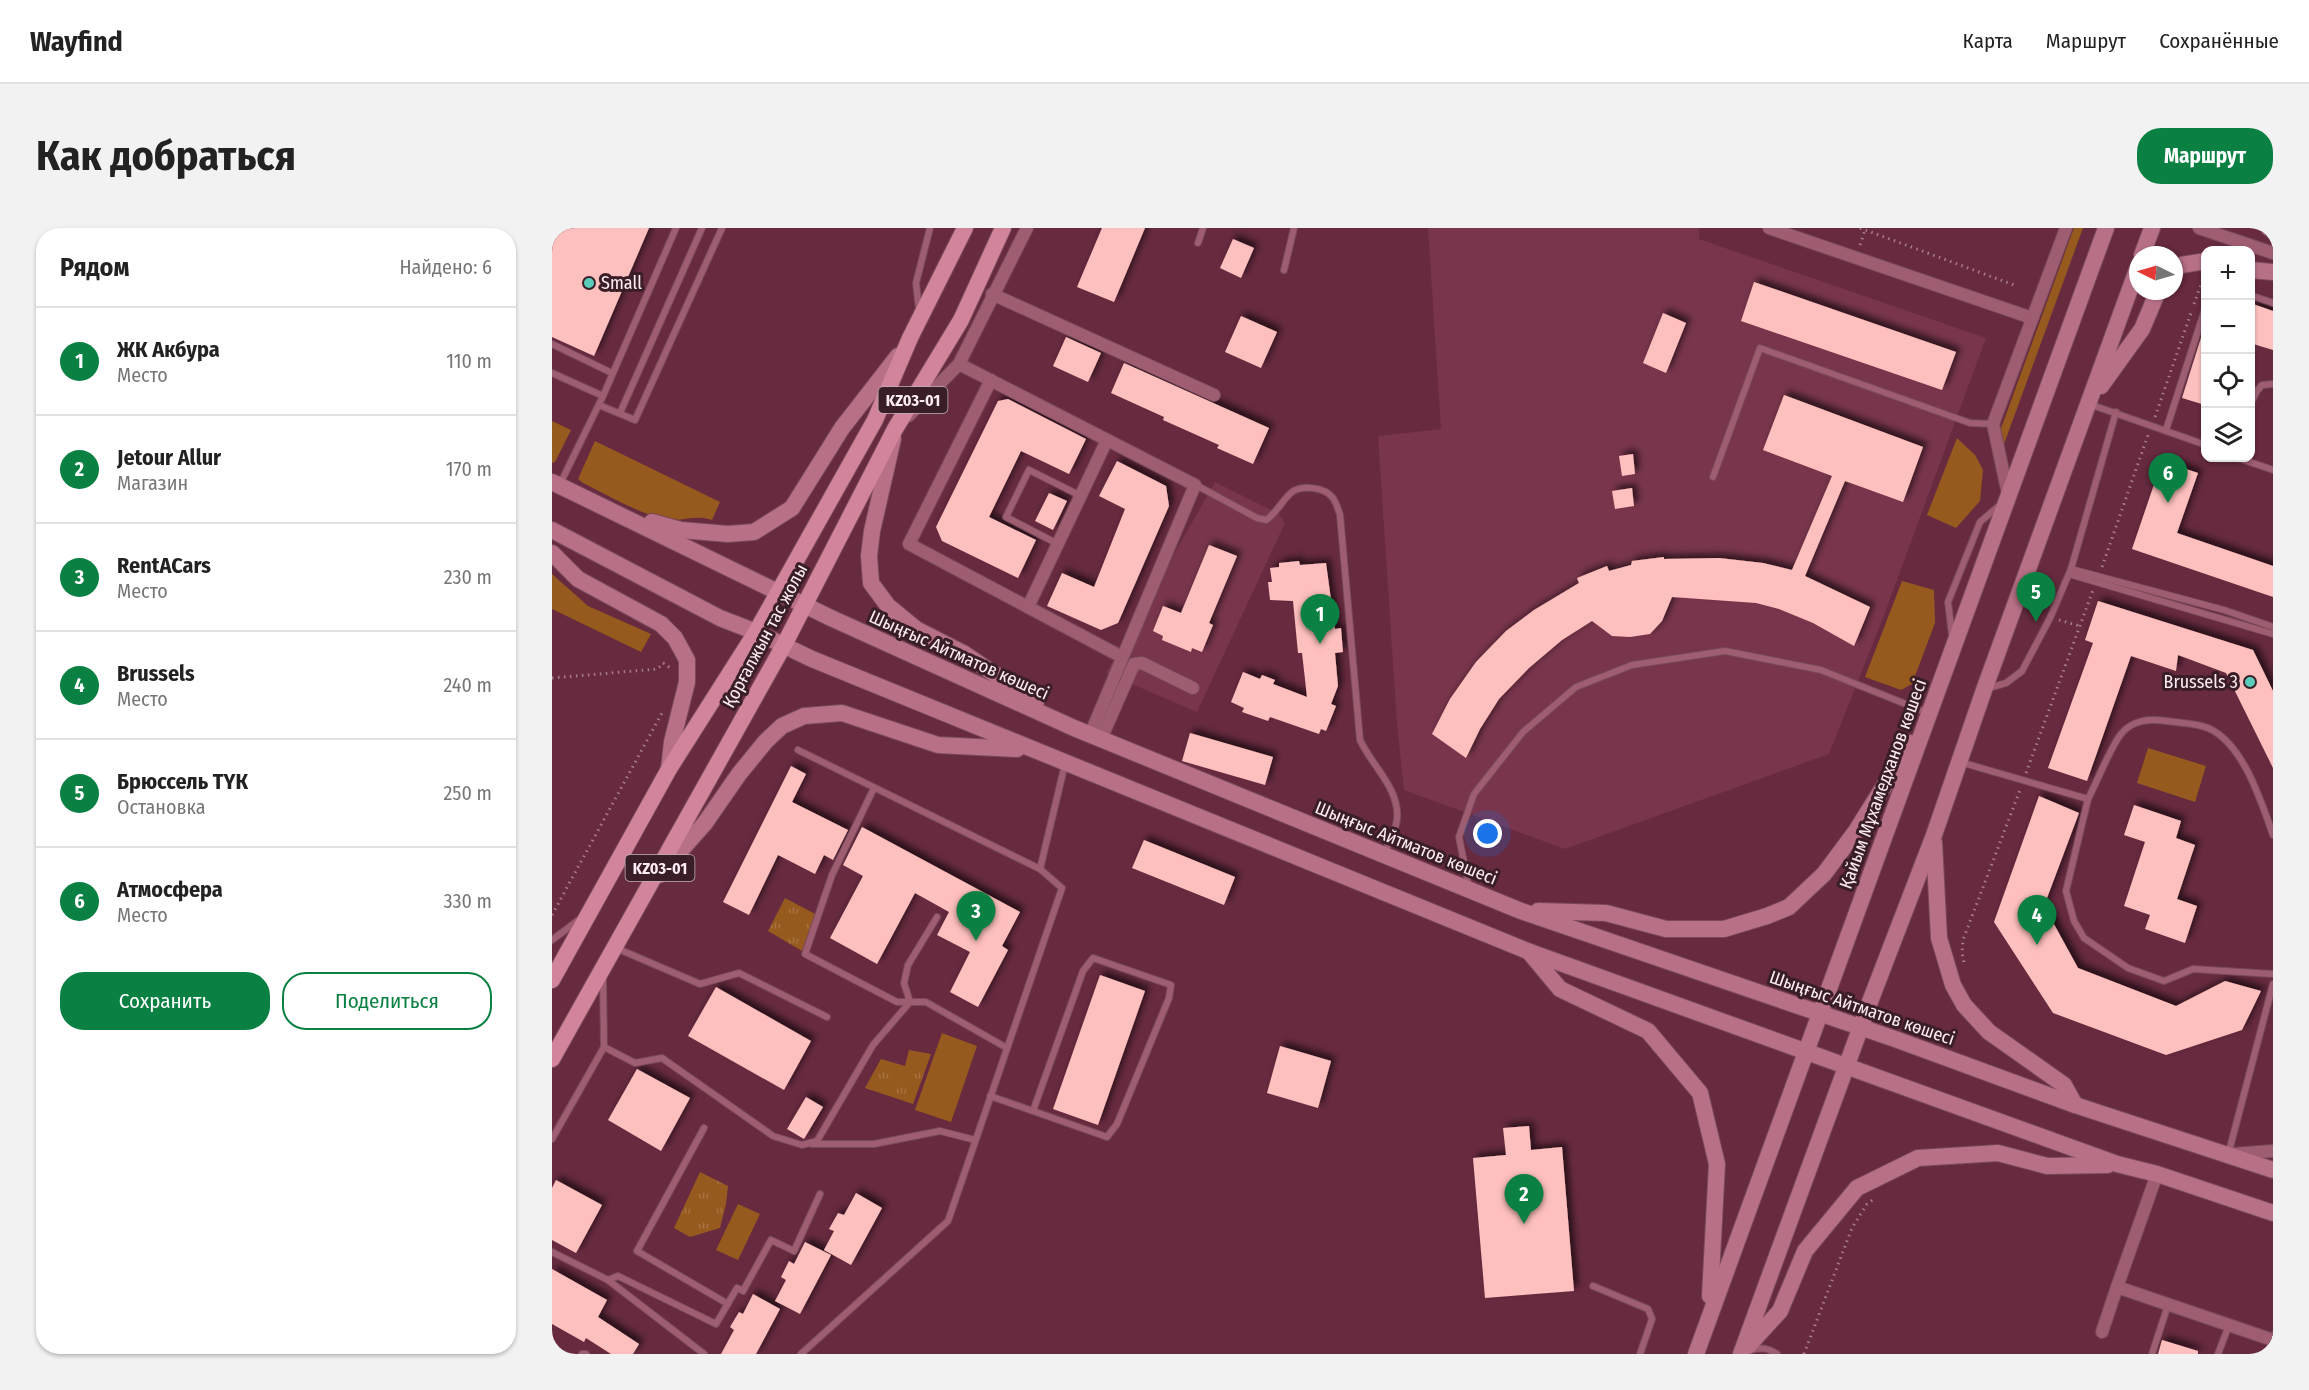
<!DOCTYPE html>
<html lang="ru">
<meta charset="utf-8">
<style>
body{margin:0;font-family:"Fira Sans Condensed",sans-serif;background:#f2f2f2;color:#222}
.controls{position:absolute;right:18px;top:18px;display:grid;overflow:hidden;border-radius:12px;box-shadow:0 2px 4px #0004}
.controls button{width:54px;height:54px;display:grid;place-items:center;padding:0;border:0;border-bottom:2px solid #e0e0e0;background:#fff;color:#222;font:30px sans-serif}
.compass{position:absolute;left:1577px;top:18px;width:54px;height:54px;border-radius:50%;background:#fff;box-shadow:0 2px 4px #0004;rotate:275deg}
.you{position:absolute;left:936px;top:606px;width:21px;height:21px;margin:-15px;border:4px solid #fff;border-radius:50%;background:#1a73e8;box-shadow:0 0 0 9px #1a73e833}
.badge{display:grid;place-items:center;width:39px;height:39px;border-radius:50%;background:#0b8043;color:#fff;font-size:20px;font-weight:700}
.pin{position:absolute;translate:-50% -50px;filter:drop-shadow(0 2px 3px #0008)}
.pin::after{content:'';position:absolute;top:32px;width:21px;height:18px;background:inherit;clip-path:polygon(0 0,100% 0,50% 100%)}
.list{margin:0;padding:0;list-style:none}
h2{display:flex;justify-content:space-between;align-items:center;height:78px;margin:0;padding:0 24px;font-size:26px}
h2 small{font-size:20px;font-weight:400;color:#767676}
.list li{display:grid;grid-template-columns:39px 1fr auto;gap:18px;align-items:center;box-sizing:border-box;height:108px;padding:0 24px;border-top:2px solid #e0e0e0}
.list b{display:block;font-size:22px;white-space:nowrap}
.list p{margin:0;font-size:20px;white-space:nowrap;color:#767676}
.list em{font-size:20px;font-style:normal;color:#767676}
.actions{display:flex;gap:12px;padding:18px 24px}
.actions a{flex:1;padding:14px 0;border:2px solid #0b8043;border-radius:24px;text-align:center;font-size:21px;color:#0b8043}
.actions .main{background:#0b8043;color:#fff}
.icon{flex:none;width:33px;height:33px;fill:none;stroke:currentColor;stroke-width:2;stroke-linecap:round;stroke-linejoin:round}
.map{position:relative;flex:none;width:1721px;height:1126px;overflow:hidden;border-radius:24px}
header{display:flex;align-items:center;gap:36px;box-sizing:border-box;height:84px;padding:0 30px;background:#fff;border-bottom:2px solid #e0e0e0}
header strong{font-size:28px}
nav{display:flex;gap:33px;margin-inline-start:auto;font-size:21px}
.intro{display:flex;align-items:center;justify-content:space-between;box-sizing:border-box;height:144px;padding:0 36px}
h1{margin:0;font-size:42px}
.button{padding:15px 27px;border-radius:24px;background:#0b8043;color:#fff;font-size:21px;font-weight:700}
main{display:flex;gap:36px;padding:0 36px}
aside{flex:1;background:#fff;border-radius:24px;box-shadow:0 2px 4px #0004}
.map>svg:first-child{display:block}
.built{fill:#78354b}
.grass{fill:#965a1f}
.park{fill:url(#park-tufts)}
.building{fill:#fec0be;filter:url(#shadow)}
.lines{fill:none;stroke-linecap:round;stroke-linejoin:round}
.service-casing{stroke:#78495a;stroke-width:8}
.minor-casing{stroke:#78495a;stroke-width:14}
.secondary-casing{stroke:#78495a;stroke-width:18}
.primary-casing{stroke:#78495a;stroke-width:18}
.path{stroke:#a77d8b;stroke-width:3;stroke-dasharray:1.5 4.5;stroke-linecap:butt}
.service{stroke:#9f5d71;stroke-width:6}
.minor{stroke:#9f5d71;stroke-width:12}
.secondary{stroke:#b87086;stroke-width:16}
.primary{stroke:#d1849a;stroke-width:16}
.poi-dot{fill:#5bcebb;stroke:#3a1e27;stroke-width:2}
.labels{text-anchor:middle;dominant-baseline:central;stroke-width:6;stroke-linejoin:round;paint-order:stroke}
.shield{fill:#3a1e27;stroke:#c3b0b5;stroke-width:1.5}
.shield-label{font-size:16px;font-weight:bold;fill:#feeef2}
.poi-label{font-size:18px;fill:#feeef2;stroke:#3a1e27;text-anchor:start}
.street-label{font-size:18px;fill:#feeef2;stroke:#3a1e27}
</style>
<header>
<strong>Wayfind</strong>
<nav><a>Карта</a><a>Маршрут</a><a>Сохранённые</a></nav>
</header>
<div class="intro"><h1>Как добраться</h1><a class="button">Маршрут</a></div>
<main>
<aside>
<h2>Рядом<small>Найдено: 6</small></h2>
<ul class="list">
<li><span class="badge">1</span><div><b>ЖК Акбура</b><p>Место</p></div><em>110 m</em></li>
<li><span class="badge">2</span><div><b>Jetour Allur</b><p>Магазин</p></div><em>170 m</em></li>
<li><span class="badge">3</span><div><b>RentACars</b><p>Место</p></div><em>230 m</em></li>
<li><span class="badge">4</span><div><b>Brussels</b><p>Место</p></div><em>240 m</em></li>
<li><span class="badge">5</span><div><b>Брюссель ТҮК</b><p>Остановка</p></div><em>250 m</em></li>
<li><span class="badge">6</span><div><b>Атмосфера</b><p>Место</p></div><em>330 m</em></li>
</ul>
<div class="actions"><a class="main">Сохранить</a><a>Поделиться</a></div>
</aside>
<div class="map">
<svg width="1721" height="1126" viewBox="0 0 1721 1126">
<defs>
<pattern id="park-tufts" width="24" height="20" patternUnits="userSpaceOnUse" patternTransform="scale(1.5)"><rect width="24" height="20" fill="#965a1f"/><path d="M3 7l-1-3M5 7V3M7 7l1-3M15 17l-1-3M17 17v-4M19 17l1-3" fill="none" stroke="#a67240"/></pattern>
<filter id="shadow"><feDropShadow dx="4.5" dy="-4.5" stdDeviation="3" flood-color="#0009"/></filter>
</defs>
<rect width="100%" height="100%" fill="#672a3f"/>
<g class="built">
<path d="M876,0H1147V11L1434,110L1331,390L1277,526L1013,621L852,562L845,496L826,208L889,201Z"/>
<path d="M663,254L727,286L733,295L645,484L554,445Z"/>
</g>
<g class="grass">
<path d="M1522,0H1531L1452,216L1448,203Z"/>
<path d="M0,193L19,202L3,234L0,235Z"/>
<path d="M1405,210L1423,227L1431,242L1428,273L1404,300L1375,287Z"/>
<path d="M43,213L168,274L160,292C144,286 130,294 114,291C85,285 57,268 31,255L26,251Z"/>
<path d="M0,346L36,378L99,406L89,424L0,381Z"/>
<path d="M1350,353L1382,362L1383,395L1360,456L1349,462L1313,449Z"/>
<path d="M1596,520L1654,538L1643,574L1585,555Z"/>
<path d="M390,805L425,818L399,894L363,882Z"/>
<path d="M186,976L208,986L186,1032L164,1022Z"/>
</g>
<g class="park">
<path d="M233,670L265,687L250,723L216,703Z"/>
<path d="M357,822L379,826L361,876L313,860L329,831L353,838Z"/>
<path d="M148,944L176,958L174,976L168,1000L138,1009L122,1000Z"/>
</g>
<g class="building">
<path d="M0,0H97L42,128L0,109Z"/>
<path d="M550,0H593L562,74L525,59Z"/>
<path d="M681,11L702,20L689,50L668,40Z"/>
<path d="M1202,54L1404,124L1390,162L1189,93Z"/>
<path d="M1698,75L1721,83V122L1698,115Z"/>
<path d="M1111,85L1134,95L1114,145L1091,135Z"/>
<path d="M689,88L725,104L709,140L673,124Z"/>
<path d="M1653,97V177L1630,170Z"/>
<path d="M514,109L549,125L536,154L501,138Z"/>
<path d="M572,135L717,200L701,236L665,220L667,217L611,192L612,189L559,165Z"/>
<path d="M1232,167L1371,219L1351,274L1293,253L1253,348L1318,379L1302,418L1261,395L1227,381L1204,375L1120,369L1110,393L1098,406L1078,409L1060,408L1040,393L1010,412L977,440L947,471L928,501L914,530L880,506L898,471L924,434L954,403L982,382L1027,355L1025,350L1055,338L1057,343L1079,337L1080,333L1112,329V331L1167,330L1211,335L1240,342L1280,248L1211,222Z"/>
<path d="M456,171L534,211L517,246L469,223L437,289L484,312L466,350L390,313L384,299L446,173Z"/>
<path d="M1081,226L1083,246L1070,248L1067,228Z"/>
<path d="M565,233L614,258L617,278L566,395L549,402L495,378L510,345L542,359L573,281L547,268Z"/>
<path d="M1610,233L1646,245L1625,305L1721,338V369L1580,321Z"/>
<path d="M1080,260L1082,278L1063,281L1060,263Z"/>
<path d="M497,265L515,273L501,302L483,293Z"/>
<path d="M657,317L685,328L657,395L661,397L650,424L640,420L639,424L610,412L611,408L601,403L611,378L629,385Z"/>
<path d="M747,333L748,337L774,335L783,401L789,400L791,424L783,425L786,458L779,476L784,478L774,503L769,501L767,506L718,489L716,493L690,484L692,480L679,474L691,444L708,451L710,447L723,452L721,456L755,469L750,425H746L741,373L718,372L716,354H720L718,340L727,339V335Z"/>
<path d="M1546,373L1701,422L1721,463V540L1674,445L1626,427L1624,443L1579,428L1535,553L1496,540L1541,415L1533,412Z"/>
<path d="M638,505L721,529L713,557L630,533Z"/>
<path d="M239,538L254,546L240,574L296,602L281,632L272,627L263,646L226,627L197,687L171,674Z"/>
<path d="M1487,568L1527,585L1492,678L1526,740L1624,778L1673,753L1709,763L1690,802L1614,827L1501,785L1442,694Z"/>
<path d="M1582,577L1629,593L1624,610L1643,617L1625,671L1645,678L1633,715L1593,701L1598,687L1572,678L1593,614L1572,607Z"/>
<path d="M310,599L468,684L450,718L456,722L426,779L398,764L418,724L385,707L397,684L363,665L325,736L278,710L311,648L291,637Z"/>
<path d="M592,612L683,649L672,677L580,640Z"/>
<path d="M548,747L593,763L546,897L501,881Z"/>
<path d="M164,759L259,813L232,862L136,808Z"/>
<path d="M728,818L779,833L766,880L715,865Z"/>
<path d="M85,841L138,870L109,923L56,892Z"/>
<path d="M254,869L271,879L252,911L235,901Z"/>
<path d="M977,898L979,922L1010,919L1022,1063L933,1070L921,930L954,927L951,900Z"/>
<path d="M4,952L50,977L24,1025L0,1012V960Z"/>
<path d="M304,965L330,980L299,1037L272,1022L282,1003L277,1001L286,985L292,987Z"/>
<path d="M253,1014L279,1027L248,1086L223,1073L234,1052L229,1049L237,1033L242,1036Z"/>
<path d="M0,1041L55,1072L46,1089L87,1116L81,1126H59L34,1110L32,1114L0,1096Z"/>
<path d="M201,1066L228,1081L204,1126H169L182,1102L178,1099L187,1084L191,1086Z"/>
<path d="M1610,1112L1646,1123V1126H1606Z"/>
</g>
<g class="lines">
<defs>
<g id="service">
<path d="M646,15L651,0"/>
<path d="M732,42L742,0"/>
<path d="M1698,67L1721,75"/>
<path d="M367,81L364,55L378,0"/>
<path d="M0,116L60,145"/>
<path d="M0,145L51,168"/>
<path d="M1537,176L1654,217"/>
<path d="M47,177L83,192L170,0"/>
<path d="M1698,177L1705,163L1710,157L1721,156"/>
<path d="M68,185L150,0"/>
<path d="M1614,202L1654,78"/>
<path d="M1686,230L1721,242"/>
<path d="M1161,249L1208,120L1418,195L1441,196"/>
<path d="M8,256L51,168L124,0"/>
<path d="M644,257L705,290L714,292C725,285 730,272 740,264C750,257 772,259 780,269C784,273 786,281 788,287L808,512C820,538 848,561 845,591C844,603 837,615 832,626"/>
<path d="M506,316L454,289L477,242L529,268"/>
<path d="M1519,341L1672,382L1721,399"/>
<path d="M1517,346L1721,406"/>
<path d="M1400,407L1396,374L1428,294L1448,277"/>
<path d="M1437,460L1454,455L1470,443L1498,390L1519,341L1564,184"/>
<path d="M246,522L488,641"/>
<path d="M1408,534L1536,571C1545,554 1558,520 1569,506C1581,491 1598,491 1615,493C1628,495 1644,495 1656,500C1691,515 1709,573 1721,607"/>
<path d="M322,560L280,647L253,726L345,774H374L455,820"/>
<path d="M1536,571L1514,663L1522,693L1532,710L1576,740L1612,753L1641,741L1721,746"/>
<path d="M917,660L907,609L922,566L971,504L1024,459L1080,437L1173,423L1269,442L1376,485"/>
<path d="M0,712L28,691"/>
<path d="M64,720L148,756L187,745L275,789"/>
<path d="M52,819L83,835L110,830L221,908L250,917L265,913L321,817L358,774L352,755L356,737L385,689"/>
<path d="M438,868L555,909L565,896L617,770L619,757L541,730L531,743L481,883"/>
<path d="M152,900L85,1023L176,1076"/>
<path d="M0,911L52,819L51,751"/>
<path d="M260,916H322L388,903L423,912"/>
<path d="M1676,927L1721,756"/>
<path d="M0,1024L56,1052L152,1126"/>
<path d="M56,1052L66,1048L164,1096L185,1060L191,1063L219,1012L242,1023L268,966"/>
<path d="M1041,1058L1096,1081L1100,1091L1088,1126"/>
<path d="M1199,1122C1209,1119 1216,1120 1225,1126"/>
<path d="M30,1126H34"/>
<path d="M249,1126L396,993L510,660L488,641L513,536"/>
<path d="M1600,1126L1616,1077"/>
<path d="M1666,1126L1677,1097"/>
</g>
<g id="minor">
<path d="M1217,0L1480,90"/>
<path d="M1647,0L1721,25"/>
<path d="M440,66L662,167"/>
<path d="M407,136L643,257L538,507"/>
<path d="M439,152L357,316L570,429"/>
<path d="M356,188L407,136L475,0"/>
<path d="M1456,266L1441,196L1514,0"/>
<path d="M476,379L555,212"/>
<path d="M549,511L582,436L590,435L641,460"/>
<path d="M1680,926L1721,923"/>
<path d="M1605,946L1565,1059L1721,1112"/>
<path d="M1550,1104L1565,1059"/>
</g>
<g id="secondary">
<path d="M1717,0L1721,2"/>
<path d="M1590,27L1600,0"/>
<path d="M1698,42L1721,44"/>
<path d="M1622,43L1629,37L1654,33"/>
<path d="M1549,158L1590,101L1606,63"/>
<path d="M341,211L320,303L317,328L319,355L336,378L364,401L411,425L484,474"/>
<path d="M0,254L279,390L522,500L969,683L1343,811L1523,877L1721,942"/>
<path d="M100,294L129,302L176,306L202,304L240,280L290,200L346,128"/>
<path d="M0,302L168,390L204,404L260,431L978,724L1565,936L1605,946L1721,985"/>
<path d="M0,325L26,351L109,396L123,410L135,432V454L120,514L117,541"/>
<path d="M1382,614L1387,710L1401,757L1412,777L1437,804L1512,857L1523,877"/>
<path d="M107,647L153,595L187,546L214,513L230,498L252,488L290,485L386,517L465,521"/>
<path d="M986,683L1054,685L1114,701H1172L1215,688L1237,679L1272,646L1304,603L1359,515"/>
<path d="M978,725L1008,761L1096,803L1148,865L1165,936L1158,1068"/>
<path d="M1196,1118L1228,1083L1253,1023L1305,960L1366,930L1446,925L1495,938L1556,937"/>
<path d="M1144,1126L1554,0"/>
<path d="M1189,1126L1319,771L1382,607L1432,462L1586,39"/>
</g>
<g id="primary">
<path d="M0,752L117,541L204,404L323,192L358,110L413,0"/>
<path d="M0,831L232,417L343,201L409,92L451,0"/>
</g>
</defs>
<use href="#service" class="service-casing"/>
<use href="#minor" class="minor-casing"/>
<use href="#secondary" class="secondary-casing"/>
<use href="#primary" class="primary-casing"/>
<g class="path">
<path d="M1308,0L1462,57"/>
<path d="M1308,17L1313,2"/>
<path d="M1642,76L1652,48"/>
<path d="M1603,189L1640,82"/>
<path d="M1550,339L1596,207"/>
<path d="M1507,392L1528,398"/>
<path d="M111,435L120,441"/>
<path d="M0,450L105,441L112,435"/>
<path d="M1474,545L1541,362"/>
<path d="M0,687L111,483"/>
<path d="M1412,734L1410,725L1411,712L1468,562"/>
<path d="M0,1120L11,1126"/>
<path d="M1252,1126L1300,1000L1315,976L1322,971"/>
</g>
<use href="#service" class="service"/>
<use href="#minor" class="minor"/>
<use href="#secondary" class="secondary"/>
<use href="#primary" class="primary"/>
</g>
<g class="poi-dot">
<circle cx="37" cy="55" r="6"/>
<circle cx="1698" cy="454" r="6"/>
</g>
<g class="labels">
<g class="shield">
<rect x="326.5" y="159" width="69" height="26" rx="4.5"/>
<rect x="73.5" y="627" width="69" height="26" rx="4.5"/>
</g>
<g class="shield-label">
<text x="361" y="172">KZ03-01</text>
<text x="108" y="640">KZ03-01</text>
</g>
<g class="poi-label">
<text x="49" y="55">Small</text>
<text x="1686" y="454" text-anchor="end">Brussels 3</text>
</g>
<g class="street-label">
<text transform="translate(213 408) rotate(-62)">Қорғалжын тас жолы</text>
<text transform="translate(407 427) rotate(24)">Шыңғыс Айтматов көшесі</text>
<text transform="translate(1331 556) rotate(-70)">Қайым Мұхамедханов көшесі</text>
<text transform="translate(854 615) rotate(22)">Шыңғыс Айтматов көшесі</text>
<text transform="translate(1310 780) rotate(19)">Шыңғыс Айтматов көшесі</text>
</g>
</g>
</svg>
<div class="controls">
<button>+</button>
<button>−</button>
<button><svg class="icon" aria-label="locate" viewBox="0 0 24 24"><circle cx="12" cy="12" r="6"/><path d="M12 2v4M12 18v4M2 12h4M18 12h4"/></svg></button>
<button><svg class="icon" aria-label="layers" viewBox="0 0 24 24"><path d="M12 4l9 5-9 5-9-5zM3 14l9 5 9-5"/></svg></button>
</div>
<svg class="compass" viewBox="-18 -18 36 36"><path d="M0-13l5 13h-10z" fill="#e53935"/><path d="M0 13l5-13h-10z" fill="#767676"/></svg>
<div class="you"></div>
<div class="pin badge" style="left:768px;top:416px">1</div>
<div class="pin badge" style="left:972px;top:996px">2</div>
<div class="pin badge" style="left:424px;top:713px">3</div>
<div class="pin badge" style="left:1485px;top:717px">4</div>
<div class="pin badge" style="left:1484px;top:394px">5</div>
<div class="pin badge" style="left:1616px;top:275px">6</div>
</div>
</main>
